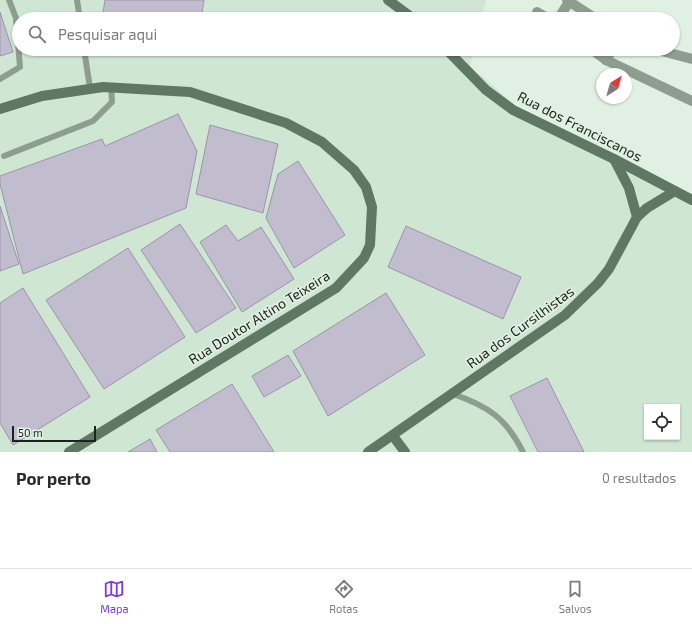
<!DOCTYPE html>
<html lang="pt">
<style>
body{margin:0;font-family:"Exo 2",sans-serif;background:#f2f2f3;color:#2b2b33}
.controls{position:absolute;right:12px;bottom:12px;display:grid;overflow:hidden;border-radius:0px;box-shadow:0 1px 3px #0004}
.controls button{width:36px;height:36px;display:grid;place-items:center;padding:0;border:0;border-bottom:1px solid #e1e1e2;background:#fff;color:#2b2b33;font:20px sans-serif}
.compass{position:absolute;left:596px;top:68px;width:36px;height:36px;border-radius:50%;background:#fff;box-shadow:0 1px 3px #0004;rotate:37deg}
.scale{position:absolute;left:12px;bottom:10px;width:84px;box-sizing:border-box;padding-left:4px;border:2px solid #1c221d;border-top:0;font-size:11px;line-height:14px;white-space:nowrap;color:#1c221d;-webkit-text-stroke:3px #e0f0e3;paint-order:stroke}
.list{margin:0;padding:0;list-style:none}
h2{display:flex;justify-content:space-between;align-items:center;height:52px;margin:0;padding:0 16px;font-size:17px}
h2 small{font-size:13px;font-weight:400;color:#7c7c81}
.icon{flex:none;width:22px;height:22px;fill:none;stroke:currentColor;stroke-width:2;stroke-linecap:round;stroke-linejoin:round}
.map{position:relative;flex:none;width:692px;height:452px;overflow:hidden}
.search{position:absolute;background:#fff;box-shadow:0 1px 3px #0004;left:12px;right:12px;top:12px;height:44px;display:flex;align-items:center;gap:10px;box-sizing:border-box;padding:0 14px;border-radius:22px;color:#7c7c81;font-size:15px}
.sheet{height:116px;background:#fff}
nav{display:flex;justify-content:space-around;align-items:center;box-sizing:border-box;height:56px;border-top:1px solid #e1e1e2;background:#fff;font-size:11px;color:#7c7c81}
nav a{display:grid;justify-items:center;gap:2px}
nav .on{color:#7c3aed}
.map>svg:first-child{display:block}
.built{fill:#cfe6d3;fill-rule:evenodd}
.building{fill:#c1bdcf;stroke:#9996a7}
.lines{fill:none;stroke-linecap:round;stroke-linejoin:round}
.lane{stroke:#8d9d90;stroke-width:6}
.street{stroke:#8d9d90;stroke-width:10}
.secondary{stroke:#607764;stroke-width:10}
.labels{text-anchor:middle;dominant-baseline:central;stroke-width:3.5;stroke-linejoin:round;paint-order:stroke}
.street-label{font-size:14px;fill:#1c221d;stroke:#e0f0e3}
</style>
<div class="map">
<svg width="692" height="452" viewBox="0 0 692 452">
<rect width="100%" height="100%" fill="#e0f0e3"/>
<path class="built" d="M0,0H486L481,19H19V49H474L470,66L517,107L692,203V452H0ZM647,407H677V437H647Z"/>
<g class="building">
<path d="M105,0H204L201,19H102Z"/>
<path d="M0,12L13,52L0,56Z"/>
<path d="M171,49H198L197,52Z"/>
<path d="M178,114L197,151L186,208L23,274L0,184V176L102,139L105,146Z"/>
<path d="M210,125L278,144L263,213L196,194Z"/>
<path d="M298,161L345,235L294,268L266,218L278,174Z"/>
<path d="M0,206L19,264L0,271Z"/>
<path d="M180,224L236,308L196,333L141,250Z"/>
<path d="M226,225L238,241L261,227L294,279L242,312L200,242Z"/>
<path d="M406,226L521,277L503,319L388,267Z"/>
<path d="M128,248L185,337L104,389L46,300Z"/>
<path d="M23,288L90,397L13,445L0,423V303Z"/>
<path d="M386,293L425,355L328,416L293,351Z"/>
<path d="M288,355L301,376L264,397L252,376Z"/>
<path d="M547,378L584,452H538L510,396Z"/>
<path d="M232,384L274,452H170L156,430Z"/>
<path d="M150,439L157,452H128Z"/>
</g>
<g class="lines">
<g class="lane">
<path d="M77,0L80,19"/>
<path d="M84,49L90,88"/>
<path d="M0,79L20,67L16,18L9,0"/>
<path d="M4,156L93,121L112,102L111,87"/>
<path d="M453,394C488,406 506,418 523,452"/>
</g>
<g class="street">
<path d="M567,0L596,19"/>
<path d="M537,12L549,19"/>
<path d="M558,19L569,2"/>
<path d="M591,49L606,60L692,101"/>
<path d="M654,49L692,59"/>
<path d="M606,60L612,49"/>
</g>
<g class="secondary">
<path d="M388,0L414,19"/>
<path d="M446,49L486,90L513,110L614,159L692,200"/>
<path d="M0,109L42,96L103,87L190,92L286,123L322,142L354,170L366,187L372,207L370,245L364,258L336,288L69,452"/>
<path d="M614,159L629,188L637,217"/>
<path d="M393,436L405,452"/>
<path d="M368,452L565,315L598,283L609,269L637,217L647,208L675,191"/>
</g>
</g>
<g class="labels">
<g class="street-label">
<text transform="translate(580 126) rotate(27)">Rua dos Franciscanos</text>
<text transform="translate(259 317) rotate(-32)">Rua Doutor Altino Teixeira</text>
<text transform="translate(520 327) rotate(-36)">Rua dos Cursilhistas</text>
</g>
</g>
</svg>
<div class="controls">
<button><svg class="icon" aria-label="locate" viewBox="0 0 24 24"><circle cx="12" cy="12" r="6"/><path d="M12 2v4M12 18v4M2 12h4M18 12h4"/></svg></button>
</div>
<svg class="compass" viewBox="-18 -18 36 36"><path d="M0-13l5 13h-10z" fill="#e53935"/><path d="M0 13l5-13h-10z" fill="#7c7c81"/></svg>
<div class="scale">50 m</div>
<div class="search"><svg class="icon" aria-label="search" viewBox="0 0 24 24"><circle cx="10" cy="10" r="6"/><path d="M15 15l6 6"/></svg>Pesquisar aqui</div>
</div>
<section class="sheet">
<h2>Por perto<small>0 resultados</small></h2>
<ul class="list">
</ul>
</section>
<nav>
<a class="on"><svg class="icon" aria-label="map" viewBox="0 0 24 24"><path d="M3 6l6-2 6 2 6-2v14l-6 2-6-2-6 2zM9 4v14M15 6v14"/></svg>Mapa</a>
<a><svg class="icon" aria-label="directions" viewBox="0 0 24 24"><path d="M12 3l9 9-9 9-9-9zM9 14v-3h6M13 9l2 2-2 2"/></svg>Rotas</a>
<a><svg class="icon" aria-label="saved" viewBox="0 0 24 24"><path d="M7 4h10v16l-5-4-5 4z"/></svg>Salvos</a>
</nav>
